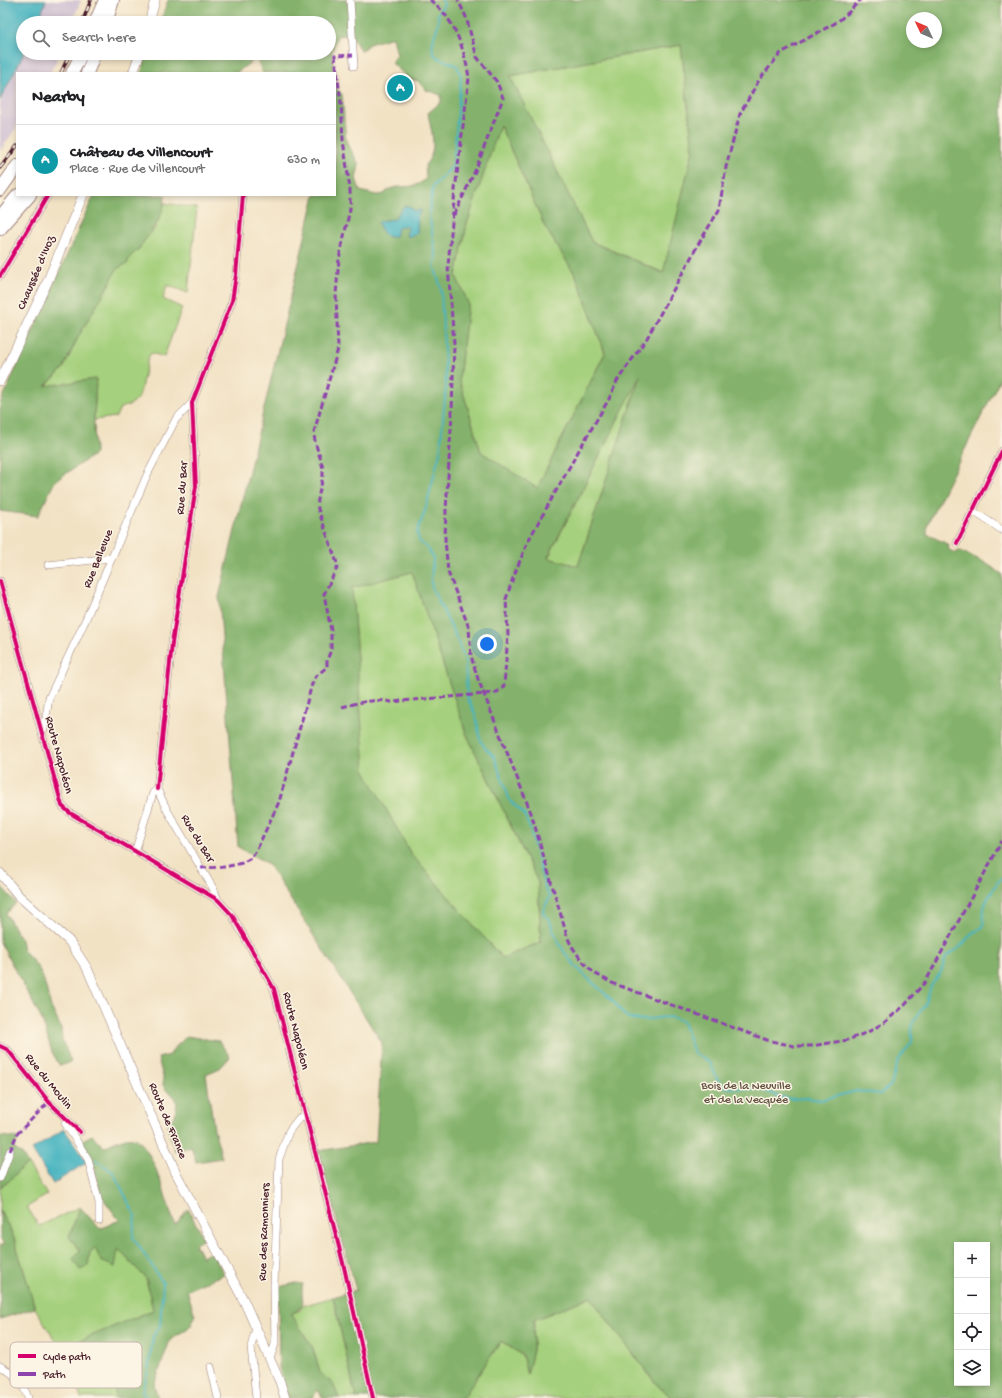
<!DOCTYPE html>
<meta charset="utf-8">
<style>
body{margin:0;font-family:"Gochi Hand",sans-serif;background:#f2f2f2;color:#202124}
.controls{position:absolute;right:12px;bottom:12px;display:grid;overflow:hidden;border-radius:0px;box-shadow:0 2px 6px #0003}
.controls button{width:36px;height:36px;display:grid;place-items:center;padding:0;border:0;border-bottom:1px solid #e0e0e0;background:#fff;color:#202124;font:20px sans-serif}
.compass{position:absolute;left:906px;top:12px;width:36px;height:36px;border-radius:50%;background:#fff;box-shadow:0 2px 6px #0003;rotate:314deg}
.you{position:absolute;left:487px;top:644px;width:14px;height:14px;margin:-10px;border:3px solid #fff;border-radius:50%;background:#1a73e8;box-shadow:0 0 0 6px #1a73e833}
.badge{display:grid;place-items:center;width:26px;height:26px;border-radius:50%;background:#1a73e8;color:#fff;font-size:13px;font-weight:700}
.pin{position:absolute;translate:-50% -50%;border:2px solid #fff;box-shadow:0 1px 4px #0006}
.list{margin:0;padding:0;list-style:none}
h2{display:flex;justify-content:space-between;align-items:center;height:52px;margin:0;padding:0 16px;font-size:17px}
h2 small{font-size:13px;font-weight:400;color:#757577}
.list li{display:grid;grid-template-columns:26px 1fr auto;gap:12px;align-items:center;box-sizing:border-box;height:72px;padding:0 16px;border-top:1px solid #e0e0e0}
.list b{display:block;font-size:15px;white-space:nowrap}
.list p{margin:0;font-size:13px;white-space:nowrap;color:#757577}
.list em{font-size:13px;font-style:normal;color:#757577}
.icon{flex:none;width:22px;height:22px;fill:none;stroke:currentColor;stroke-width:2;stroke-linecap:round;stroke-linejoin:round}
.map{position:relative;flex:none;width:1002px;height:1398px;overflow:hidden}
.search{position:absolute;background:#fff;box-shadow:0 2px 6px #0003;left:16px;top:16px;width:320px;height:44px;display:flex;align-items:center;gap:10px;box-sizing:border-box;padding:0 14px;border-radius:22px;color:#757577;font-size:15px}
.panel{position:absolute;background:#fff;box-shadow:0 2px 6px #0003;left:16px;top:72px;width:320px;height:124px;border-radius:0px}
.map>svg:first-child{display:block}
.industrial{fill:#cebed1}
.green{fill:#a5d07d;stroke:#787854}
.forest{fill:#84b26c;stroke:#67684c;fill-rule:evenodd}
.water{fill:#46b4c0;stroke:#486a76}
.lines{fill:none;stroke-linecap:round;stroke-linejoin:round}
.stream{stroke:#46b4c0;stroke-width:2}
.street-casing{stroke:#9e8078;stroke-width:8}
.secondary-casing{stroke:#9e8078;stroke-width:10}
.highway-casing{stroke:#9e8078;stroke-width:14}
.street{stroke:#fff;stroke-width:7}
.secondary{stroke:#fff;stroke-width:9}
.highway{stroke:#fff;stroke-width:12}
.rail-casing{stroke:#4a1f2b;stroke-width:3.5}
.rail{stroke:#fcf5e5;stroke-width:2;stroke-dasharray:6;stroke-linecap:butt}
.quiet{stroke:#8e44ad;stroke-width:3;stroke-dasharray:6 3;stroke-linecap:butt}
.cycleway-casing{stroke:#fcf5e5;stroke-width:6}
.cycleway{stroke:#d6006c;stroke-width:4}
.labels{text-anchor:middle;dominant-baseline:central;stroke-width:3;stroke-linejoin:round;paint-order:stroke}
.street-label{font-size:12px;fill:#4a1f2b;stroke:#fcf5e5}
.park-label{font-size:12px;fill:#655444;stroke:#fcf5e5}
.key{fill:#fcf5e5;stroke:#c7b5ad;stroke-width:1}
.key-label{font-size:11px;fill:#4a1f2b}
</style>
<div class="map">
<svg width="1002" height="1398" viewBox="0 0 1002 1398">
<rect width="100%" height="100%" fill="#fcf5e5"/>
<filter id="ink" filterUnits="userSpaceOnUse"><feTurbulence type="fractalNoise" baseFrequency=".025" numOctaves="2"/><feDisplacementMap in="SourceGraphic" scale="8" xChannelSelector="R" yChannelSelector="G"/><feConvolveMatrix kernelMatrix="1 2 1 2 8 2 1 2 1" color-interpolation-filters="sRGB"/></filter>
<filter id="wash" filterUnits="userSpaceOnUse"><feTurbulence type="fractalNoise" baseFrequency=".012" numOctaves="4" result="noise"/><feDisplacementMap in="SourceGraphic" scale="16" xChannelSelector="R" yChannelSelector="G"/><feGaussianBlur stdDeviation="0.9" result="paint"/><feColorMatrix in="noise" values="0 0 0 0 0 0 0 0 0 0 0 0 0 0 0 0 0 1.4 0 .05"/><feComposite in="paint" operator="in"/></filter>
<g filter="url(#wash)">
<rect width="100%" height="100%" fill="#f2e2c4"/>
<g class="industrial">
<path d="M46,0H81L72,23H38Z"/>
<path d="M24,53H60L50,73H17V127L0,151V100Z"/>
</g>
<g class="green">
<path d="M681,45L693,150L664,273L592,242L510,76Z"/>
<path d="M500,125L545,227L576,276L605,353L537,489L481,452L459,379L468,303L456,276L467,224Z"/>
<path d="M165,203L197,208L188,293L167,285L163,299L182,308L164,357L151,353L148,358L139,397L130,405L120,408L116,417L94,420L96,380L45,387L63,369L78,337L111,281C114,272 118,266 127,264L130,255L140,248L143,242L155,228Z"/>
<path d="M641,373L578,566L548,558Z"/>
<path d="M412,571L466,733L538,882L541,942L502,958L411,854L364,771L352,588Z"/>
<path d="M28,1164L47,1195L27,1207L39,1226L80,1207L69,1237L80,1250L87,1266L90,1252L95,1248L118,1249L146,1278L153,1310L68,1346L74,1355L95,1350L100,1356L122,1350L113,1378L116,1398H81L69,1363L35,1308L14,1238L0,1210V1187C13,1181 15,1171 28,1164Z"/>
<path d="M333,1297L356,1398H339L333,1384L320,1373L313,1348L291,1314L300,1310L302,1306Z"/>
<path d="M590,1297L657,1385L672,1398H463L501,1341L522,1355L527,1374L533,1350L534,1320Z"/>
</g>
<g class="forest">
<path d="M168,0H1002V375L927,525V534L949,545L948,549L956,554L958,550L984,562L1002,574V1398H672L657,1385L590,1297L534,1320L533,1350L527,1375L522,1355L501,1341L463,1398H356L333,1297L356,1290L318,1151L376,1142L382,1043L268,864L238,847L219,597L315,195H335V81L336,88L342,94L346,141L359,165L356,178L360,191C366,192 373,195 379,195C385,195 386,191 390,189C402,184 415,191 426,178L425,165C439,150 431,132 428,113L441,102V95L426,90L418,81L409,79L391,62L397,55L393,37L369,44L361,51L350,34L337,36L332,52L334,73H263L256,58L236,73H141L148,53H329V23H160ZM912,18H936V42H912ZM681,45L693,150L663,273L592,242L510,76ZM500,125L545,227L576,276L605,353L537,488L481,452L459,379L468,303L456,276L467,224ZM640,376L578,566L548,558V557ZM412,572L466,733L538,882L541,942L502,958L411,854L365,771L352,588ZM957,1245H987V1383H957Z"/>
<path d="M94,195H165C165,216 151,231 140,247C135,255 132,251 127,264C118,266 114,272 111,281L78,337L63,369L45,386L96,379L94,420L95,454L55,481L38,516L0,511V404Z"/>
<path d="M0,885L16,903L6,914L21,940L23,949L39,969L45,984L51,1007L61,1028L62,1039L71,1062L60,1066L52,1052L42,1020L0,942Z"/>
<path d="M186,1036L219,1041L230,1057L220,1068L206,1074L214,1129L222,1158L196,1162L191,1146L175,1151L167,1126L175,1116L177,1102L175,1097L167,1091L163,1085V1077L158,1058L170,1055C173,1047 181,1044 186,1036Z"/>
<path d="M92,1135L104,1147C112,1144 124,1136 133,1138C152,1141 168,1207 175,1225L188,1209L204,1239L195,1244L202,1257L212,1252L224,1274L187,1290L195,1316L191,1326L170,1340L154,1385L158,1398H116L113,1378L122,1351L100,1356L95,1350L74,1355L67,1346L153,1310L146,1278L118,1249L115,1267L101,1261L95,1248L90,1252L88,1266L80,1270L73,1259L80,1250L69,1237L80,1207L100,1229L119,1220L102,1197L96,1178L92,1159L81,1141Z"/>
<path d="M0,1136L18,1138L14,1149L21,1153L28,1164C15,1171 13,1181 0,1187Z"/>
<path d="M0,1210L14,1238L35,1308L0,1319V1246L5,1244L0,1239Z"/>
<path d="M296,1283L303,1284C299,1301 310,1304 291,1314L313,1348L320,1373L333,1384L339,1398H323L318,1390L312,1398H288L279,1368L278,1287Z"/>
</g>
<g class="water">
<path d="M0,0H46L38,23H23L24,53L0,100Z"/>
<path d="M404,206H409L414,211L421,210L417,217L418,221L417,233L408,237L406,235L408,228L406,225L398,228L395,236C385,240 382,231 378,223L380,221L394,219Z"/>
<path d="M64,1129L87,1162L53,1184L32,1150Z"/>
</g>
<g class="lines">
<g class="stream">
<path d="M442,0L444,4C443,7 440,9 439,12C437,16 439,20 438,24C436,34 427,49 437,57C449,66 458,57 461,78L453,166L433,186L429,213L436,258L434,265L441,289L446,386L440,452L425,511L417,532L419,541L429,550L433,558L431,582L433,590L455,635L465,660L467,697L476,716L480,739L485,748L494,756L510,801L524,814L530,829L546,891L550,896L543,911L544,915L549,918C562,961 582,972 613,1001C620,1008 621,1016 632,1019C650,1023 667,1011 683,1022L694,1053L710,1063L717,1079L724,1086L729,1088L760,1089L781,1097L792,1099L808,1098L820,1100L857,1091L880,1094L891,1085L898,1061L912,1042V1024L926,1003L931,986L941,972L946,957L960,947L972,933L982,928C985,921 983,915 984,908C985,902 997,881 1002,878"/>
<path d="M96,1160L113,1172L135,1215L133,1237L163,1283L160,1326L153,1336L148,1371L142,1392L147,1398"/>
</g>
</g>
</g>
<g filter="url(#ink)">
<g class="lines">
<defs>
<g id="street">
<path d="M350,0L354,66"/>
<path d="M0,276L48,195"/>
<path d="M973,511L1002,530"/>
<path d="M957,543L1002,451"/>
<path d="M48,565L111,558"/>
<path d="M0,581L62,806L70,813L218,900L232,915L274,989L344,1267L373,1398"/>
<path d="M41,731L44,729L49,698L85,621L147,475L176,419L192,403"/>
<path d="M157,789L172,643L196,486L192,403L232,301L236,275L243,195"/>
<path d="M135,852L153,793L157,789L167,810L214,890L218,900"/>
<path d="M0,1046L8,1050L49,1102L80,1132"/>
<path d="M65,1123L88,1159L99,1203V1221"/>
<path d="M0,1178L10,1151"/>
<path d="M270,1359L275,1344L274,1286L279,1159L289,1131L299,1118L306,1114"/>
<path d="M0,1366C16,1375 22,1380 28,1398"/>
<path d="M211,1367L218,1398"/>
<path d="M256,1398L251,1347L256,1328"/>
</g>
<g id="secondary">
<path d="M149,23L155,0"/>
<path d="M133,73L140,53"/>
<path d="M0,381L46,285L83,195"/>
<path d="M0,873L19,896L69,941L87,968L176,1173L244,1301L280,1382L285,1398"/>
</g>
<g id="highway">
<path d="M95,23L105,0"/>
<path d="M106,23L113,0"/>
<path d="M72,73L82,53"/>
<path d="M87,73L95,53"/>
<path d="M0,190L17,166"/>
<path d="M0,217L18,195"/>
<path d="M0,229L30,195"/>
</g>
</defs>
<use href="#street" class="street-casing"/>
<use href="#secondary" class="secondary-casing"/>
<use href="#highway" class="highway-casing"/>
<use href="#street" class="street"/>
<use href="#secondary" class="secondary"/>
<use href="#highway" class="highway"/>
<defs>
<g id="rail">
<path d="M82,23L91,0"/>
<path d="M61,73L70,53"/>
<path d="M0,168L17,146"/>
</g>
</defs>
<use href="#rail" class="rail-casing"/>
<use href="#rail" class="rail"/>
<g class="quiet">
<path d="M430,0C454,17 465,50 469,78L455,190L448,266L454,344L452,412L446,510L445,539L448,572L469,628L471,656L478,679L531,813L567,936L571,945L582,961L594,973L612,983L767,1040L794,1046H811L848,1040L870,1031L885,1022L905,1005L926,981L1002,841"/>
<path d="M454,215L475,171L503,98L497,82L477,57L466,17L458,0"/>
<path d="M342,707C357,703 375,698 391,702L495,693L502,689L504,685L508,635L506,599L513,578L528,541L579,450L609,399L617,381L647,338L699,243L719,210L726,167L740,114L759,80L781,53L837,22L849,12L860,0"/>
<path d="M201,868L225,867L242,863L251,858L256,851L279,802L312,684L316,676L327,667V660L331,650V630L324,594L338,566L318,509C316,495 324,483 323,469C321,456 314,445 314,432L338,349L336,294L339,259L350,209V189L343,140L341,103L335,56L353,55"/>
<path d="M10,1151L17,1134L49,1102"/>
</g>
<defs>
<g id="cycleway">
<path d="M0,276L48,195"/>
<path d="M957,543L1002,451"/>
<path d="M0,581L62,806L70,813L218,900L232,915L274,989L344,1267L373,1398"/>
<path d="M157,789L172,643L196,486L192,403L232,301L236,275L243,195"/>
<path d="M0,1046L8,1050L49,1102L80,1132"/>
</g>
</defs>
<use href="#cycleway" class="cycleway-casing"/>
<use href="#cycleway" class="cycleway"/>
</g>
</g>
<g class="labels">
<g class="street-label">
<text transform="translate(37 273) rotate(-67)">Chaussée d'Ivoz</text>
<text transform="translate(183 488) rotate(-86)">Rue du Bar</text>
<text transform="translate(99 559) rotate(-68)">Rue Bellevue</text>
<text transform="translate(58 755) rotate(75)">Route Napoléon</text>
<text transform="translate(197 839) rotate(59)">Rue du Bar</text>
<text transform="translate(295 1031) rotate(76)">Route Napoléon</text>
<text transform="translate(48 1082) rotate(51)">Rue du Moulin</text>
<text transform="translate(167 1121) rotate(67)">Route de France</text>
<text transform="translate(265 1232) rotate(-88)">Rue des Ramonniers</text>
</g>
<g class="park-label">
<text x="746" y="1087">Bois de la Neuville<tspan x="746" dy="14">et de la Vecquée</tspan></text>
</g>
</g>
<rect x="10" y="1342" width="132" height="46" rx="6" class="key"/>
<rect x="18" y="1354" width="18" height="4" fill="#d6006c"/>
<rect x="18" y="1372" width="18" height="4" fill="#8e44ad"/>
<g class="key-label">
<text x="43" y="1360">Cycle path</text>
<text x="43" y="1378">Path</text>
</g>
</svg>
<div class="controls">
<button>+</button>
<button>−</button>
<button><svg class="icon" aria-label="locate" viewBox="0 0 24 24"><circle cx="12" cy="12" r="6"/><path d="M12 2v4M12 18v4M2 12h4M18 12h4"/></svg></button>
<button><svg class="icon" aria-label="layers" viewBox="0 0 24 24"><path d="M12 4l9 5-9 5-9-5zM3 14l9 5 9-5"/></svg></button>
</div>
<svg class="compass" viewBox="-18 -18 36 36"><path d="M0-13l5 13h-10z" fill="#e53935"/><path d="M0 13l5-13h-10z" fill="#757577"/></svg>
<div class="you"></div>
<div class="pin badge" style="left:400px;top:88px;background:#0f9aa8">A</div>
<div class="search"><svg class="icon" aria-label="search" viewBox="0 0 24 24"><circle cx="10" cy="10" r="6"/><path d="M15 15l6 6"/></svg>Search here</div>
<section class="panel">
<h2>Nearby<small></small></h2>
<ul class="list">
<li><span class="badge" style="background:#0f9aa8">A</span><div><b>Château de Villencourt</b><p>Place · Rue de Villencourt</p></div><em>630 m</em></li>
</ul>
</section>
</div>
